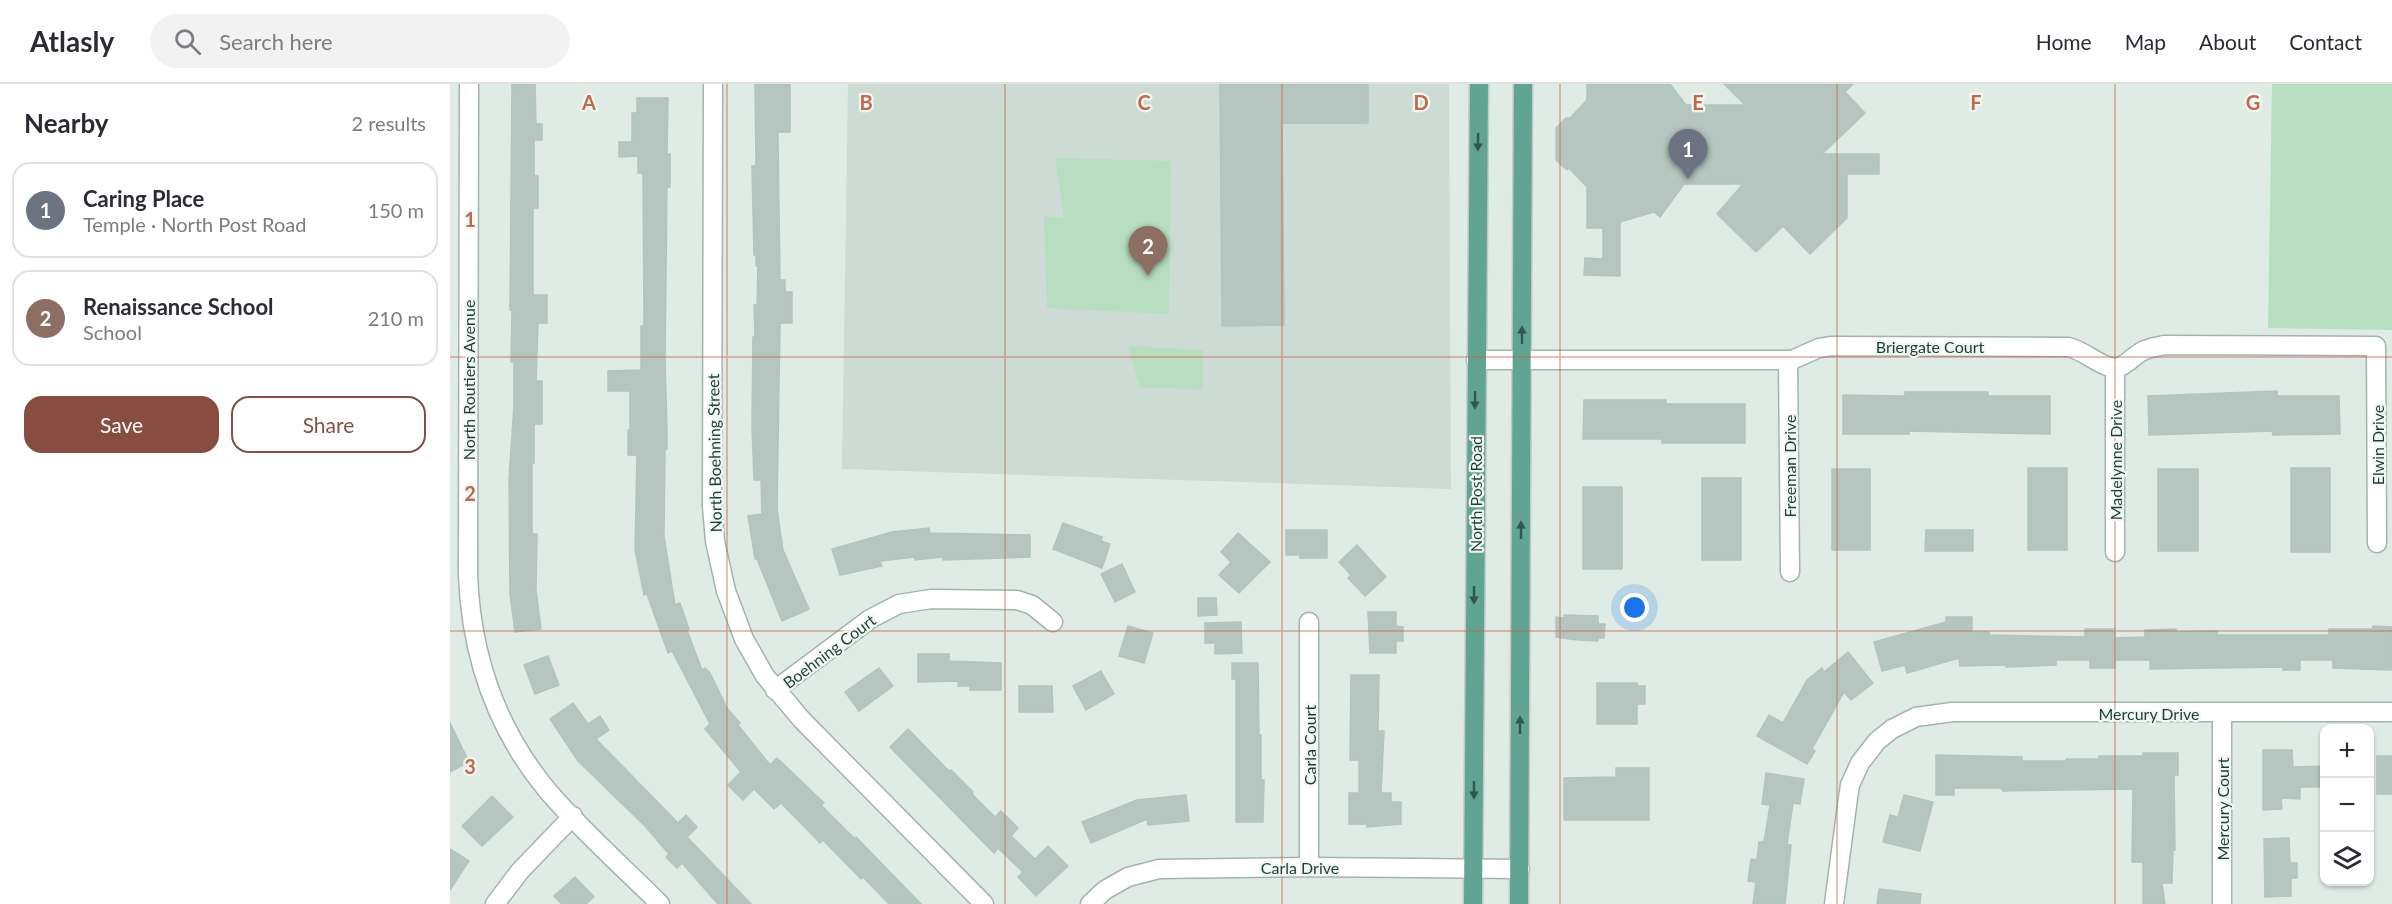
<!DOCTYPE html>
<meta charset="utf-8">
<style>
body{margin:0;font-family:Lato,sans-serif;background:#f2f2f3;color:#2b2b33}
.controls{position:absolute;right:18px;bottom:18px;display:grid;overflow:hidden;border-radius:12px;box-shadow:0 2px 4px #0004}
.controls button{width:54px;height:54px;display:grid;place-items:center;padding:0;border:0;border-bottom:2px solid #e1e1e2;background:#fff;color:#2b2b33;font:30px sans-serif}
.you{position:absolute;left:1185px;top:524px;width:21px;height:21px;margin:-15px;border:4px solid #fff;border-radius:50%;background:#1a73e8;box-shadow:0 0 0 9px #1a73e833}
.badge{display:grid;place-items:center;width:39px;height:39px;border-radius:50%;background:#884d40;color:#fff;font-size:20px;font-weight:700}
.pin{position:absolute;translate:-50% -50px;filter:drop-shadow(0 2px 3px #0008)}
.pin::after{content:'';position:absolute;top:32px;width:21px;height:18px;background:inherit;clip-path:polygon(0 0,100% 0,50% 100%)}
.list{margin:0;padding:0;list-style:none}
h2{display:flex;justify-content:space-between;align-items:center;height:78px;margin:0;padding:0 24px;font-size:26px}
h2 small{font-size:20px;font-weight:400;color:#7c7c81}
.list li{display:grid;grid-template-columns:39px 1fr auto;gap:18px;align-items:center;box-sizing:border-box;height:96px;margin:0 12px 12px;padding:0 12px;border:2px solid #e1e1e2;border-radius:18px}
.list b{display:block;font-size:22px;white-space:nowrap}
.list p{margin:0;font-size:20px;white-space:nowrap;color:#7c7c81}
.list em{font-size:20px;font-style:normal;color:#7c7c81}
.actions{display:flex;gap:12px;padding:18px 24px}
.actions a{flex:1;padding:14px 0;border:2px solid #884d40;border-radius:18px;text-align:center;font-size:21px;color:#884d40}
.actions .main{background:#884d40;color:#fff}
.icon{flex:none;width:33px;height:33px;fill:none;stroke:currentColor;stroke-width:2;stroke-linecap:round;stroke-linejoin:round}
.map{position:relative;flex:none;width:1942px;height:820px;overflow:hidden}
header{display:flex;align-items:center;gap:36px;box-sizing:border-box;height:84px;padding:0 30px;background:#fff;border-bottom:2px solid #e1e1e2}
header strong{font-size:28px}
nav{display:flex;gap:33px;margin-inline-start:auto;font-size:21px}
.search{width:420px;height:54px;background:#f2f2f3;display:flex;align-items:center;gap:15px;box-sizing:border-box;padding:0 21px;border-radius:33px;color:#7c7c81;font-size:22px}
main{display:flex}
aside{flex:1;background:#fff}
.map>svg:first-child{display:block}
.built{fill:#cddbd5}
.green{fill:#b7dec1}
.building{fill:#b4c6bf;stroke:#b1c5bd;stroke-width:1.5}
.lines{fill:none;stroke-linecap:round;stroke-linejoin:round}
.street-casing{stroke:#a2b4ad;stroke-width:21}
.primary-casing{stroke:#c0c9c6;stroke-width:21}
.street{stroke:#fff;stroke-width:18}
.primary{stroke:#61a492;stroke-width:18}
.oneway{fill:#30574c}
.grid{fill:none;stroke:#c36848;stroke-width:1.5;stroke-opacity:0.55}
.labels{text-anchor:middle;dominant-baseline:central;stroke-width:4.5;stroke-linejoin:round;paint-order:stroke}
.street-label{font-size:16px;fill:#1f3d34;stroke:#f0f8f4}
.grid-label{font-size:20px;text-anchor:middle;font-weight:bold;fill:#c36848;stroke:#f0f8f4;stroke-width:4.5;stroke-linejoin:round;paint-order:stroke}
</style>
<header>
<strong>Atlasly</strong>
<div class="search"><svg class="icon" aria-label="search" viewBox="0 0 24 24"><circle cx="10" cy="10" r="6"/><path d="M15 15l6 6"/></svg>Search here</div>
<nav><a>Home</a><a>Map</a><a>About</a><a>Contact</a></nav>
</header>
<main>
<aside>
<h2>Nearby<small>2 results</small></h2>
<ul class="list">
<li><span class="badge" style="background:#6b7280">1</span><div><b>Caring Place</b><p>Temple · North Post Road</p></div><em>150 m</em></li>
<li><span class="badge" style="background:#8d6e63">2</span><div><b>Renaissance School</b><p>School</p></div><em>210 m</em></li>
</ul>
<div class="actions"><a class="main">Save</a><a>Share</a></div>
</aside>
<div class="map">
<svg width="1942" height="820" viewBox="0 0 1942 820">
<rect width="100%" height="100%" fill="#dfece6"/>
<path class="built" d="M398,0H999L1001,405L392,385Z"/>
<g class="green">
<path d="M1822,0H1942V246L1818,244Z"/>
<path d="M605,74L721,77L719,230L597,224L594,132L614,134Z"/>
<path d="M678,262L753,266V305L690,304Z"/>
</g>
<g class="building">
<path d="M62,0H85L86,40H92V56H84V92H88V124H83V211H97V239H88L86,297H92V340H84V379H82V450H87L86,506L91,545L65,548L60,510L59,395L64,322V278H61L62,226H60Z"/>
<path d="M305,0H340V48H328V54L330,196H335V208H342V239H330L327,425L333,466L359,525L332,537L307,475H305L298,432L312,430L311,396H304L302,342L303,253H305L304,221H307L308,182H306V171H304L302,82H306Z"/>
<path d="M770,0H918V39H832L834,241L772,242Z"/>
<path d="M1137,0H1220L1236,21H1295L1274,0H1403L1395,8L1415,29L1372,70H1429V90H1397V134L1360,170L1333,142L1306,168L1267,130L1293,100H1234L1210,133L1204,128L1170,138V192L1134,191L1135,174L1153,175V144H1137V103L1119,84L1117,86L1106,76V44L1116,34H1120L1137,16Z"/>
<path d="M187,14H218L217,70H220V103H217L215,277L217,346V365H215L214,452L225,521L230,519L239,545L237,546L252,586L255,584L260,589L277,624L290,639L288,641L320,681L327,674L374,719L371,721L405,755L406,753L471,820H439L413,793L411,795L373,756L370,759L331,719L324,725L304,705L293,716L278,701L291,688L255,645L260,640L222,567L218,569L197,510L194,511L185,465L187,371H178V346H180V307H158V287L191,286V242H194L193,89H188V72L169,73V58H182V29H187Z"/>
<path d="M1827,307V312H1889L1890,350L1823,351L1822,347L1699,351L1698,312Z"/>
<path d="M1455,308H1538V312H1600V350L1459,347V350H1393V311L1455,312Z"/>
<path d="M1134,316H1216V320H1295V359H1212V355H1133Z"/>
<rect x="1578" y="384" width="39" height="82"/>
<rect x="1841" y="384" width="39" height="84"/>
<rect x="1382" y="385" width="38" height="81"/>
<rect x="1708" y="385" width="40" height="82"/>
<rect x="1252" y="394" width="39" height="82"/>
<rect x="1133" y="403" width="39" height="82"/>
<path d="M613,439L652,453L651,457L660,460L652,484L603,465Z"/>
<path d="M479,444L480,449L580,451V473L493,476V473L465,476V473L430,477L432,482L390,491L382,465L442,448Z"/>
<path d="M836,446H877V474H850V471H836Z"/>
<path d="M1476,446H1523V467H1475Z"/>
<path d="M788,449L820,478L789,509L769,491L781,478L771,468Z"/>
<path d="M907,461L936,493L915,512L898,494L901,491L889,478Z"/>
<path d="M672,480L685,508L665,518L651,490Z"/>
<path d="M748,514H766L767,531L748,532Z"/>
<path d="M918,528H946V542L953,543V557H946V569H920Z"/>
<path d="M1114,531L1148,532V540H1155L1154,554H1148V557L1128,556L1106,553V533L1114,534Z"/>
<path d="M1496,533H1522V548H1539V551L1635,553V545H1665V554L1695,553V546L1726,545V548L1767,547V551H1879V545H1923V542L1942,543V583L1941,586L1883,584V576H1850V586H1833V583L1700,585V576H1665V584H1640V576H1606V581L1556,583V581L1510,582L1509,574L1457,589L1455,581L1432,587L1424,558L1496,538Z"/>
<path d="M791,538L792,569L765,570V559H755V539Z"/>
<path d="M678,542L703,549L694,579L669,572Z"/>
<path d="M1398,568L1423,599L1401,616L1394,608L1362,665L1365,667L1357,680L1307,652L1319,631L1333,639L1357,596L1372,584L1374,588Z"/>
<path d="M468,570H499V577L551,579V606H520V602H508V597L468,598Z"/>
<path d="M98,572L109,601L85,610L74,581Z"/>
<path d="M782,579H808L809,651H811V696H814L813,738H786V595H782Z"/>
<path d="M429,584L443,602L409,627L395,608Z"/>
<path d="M651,587L664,610L636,626L623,602Z"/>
<path d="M901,591H929L928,647H934L931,709H941V718H951V740L917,743V740H899V709H909V676H900Z"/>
<path d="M1147,599H1187V602H1195V620H1187V640H1147Z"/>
<path d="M569,602H602L603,628H569Z"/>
<path d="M123,619L138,640L150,632L159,646L146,655L228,739L236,731L247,743L237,753L301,820H268L232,779L227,784L216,773L219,770L195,742L128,677L100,635Z"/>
<path d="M0,639L19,678L0,688Z"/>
<path d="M458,645L499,687L501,686L523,708L522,710L545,733L551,727L568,744L561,752L585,775L598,762L618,782L586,812L568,793L573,788L548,764L544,769L440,663Z"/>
<path d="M1813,666H1842L1843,683L1875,682V703H1850V715L1831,714L1832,725L1813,726Z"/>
<path d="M1693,669H1728V691H1724L1725,766H1723L1722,799H1712L1715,820H1693V778H1682L1683,705L1553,707L1551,704H1504V711H1486V671L1572,673V677H1616V675H1649V672H1693Z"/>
<rect x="1927" y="672" width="15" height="38"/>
<path d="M1166,684H1199V736H1114V694L1166,693Z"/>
<path d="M1316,689L1354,695L1350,720L1343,719L1337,761H1341L1335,820H1303L1306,798L1298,797L1301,775L1307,776L1309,758H1314L1320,721L1312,720Z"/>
<path d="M736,711L739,737L698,741L697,735L641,759L632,738L687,716Z"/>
<path d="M1454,711L1483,718L1470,767L1433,758L1440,731L1448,733Z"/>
<path d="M42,712L63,733L32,762L12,742Z"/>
<path d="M1839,754L1840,779H1847V794H1841V812L1815,813L1814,755Z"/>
<path d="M0,765L19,777L0,806Z"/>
<path d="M125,793L144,813L136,820H112L104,812Z"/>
<path d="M1429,805L1471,810L1470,820H1427Z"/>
</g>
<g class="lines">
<defs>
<g id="street">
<path d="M19,0L18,491C21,570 46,644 97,706C130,745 173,783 210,820"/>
<path d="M263,0L262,422L265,457L276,507L294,555L315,592L352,636L534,820"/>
<path d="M1026,276H1342L1369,264L1382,262L1619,263C1633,267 1644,277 1657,282C1672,288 1679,275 1691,268C1697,264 1707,263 1714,261L1926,262L1927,459"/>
<path d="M1338,276L1340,488"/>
<path d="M1665,284V468"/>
<path d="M859,538V783"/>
<path d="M325,606L420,535L449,520L481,515L567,516L582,521L603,538"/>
<path d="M45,820L70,787L123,732"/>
<path d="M640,820L655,806L678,793L709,785L859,783L1070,785"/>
<path d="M1384,820L1398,714L1400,701L1410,679L1427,657L1442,645L1466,633L1502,628H1942"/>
<path d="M1772,820V629"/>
</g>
<g id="primary">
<path d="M1023,820L1029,0"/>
<path d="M1069,820L1073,0"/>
</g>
</defs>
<use href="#street" class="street-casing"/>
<use href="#primary" class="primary-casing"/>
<use href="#street" class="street"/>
<use href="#primary" class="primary"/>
</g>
<defs><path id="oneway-solid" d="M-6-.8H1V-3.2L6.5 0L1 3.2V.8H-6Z" transform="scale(1.5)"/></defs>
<g class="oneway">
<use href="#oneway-solid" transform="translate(1028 58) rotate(91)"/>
<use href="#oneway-solid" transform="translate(1072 251) rotate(-90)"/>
<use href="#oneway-solid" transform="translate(1025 316) rotate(91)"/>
<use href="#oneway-solid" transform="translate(1071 446) rotate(-90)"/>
<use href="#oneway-solid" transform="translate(1024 511) rotate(90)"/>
<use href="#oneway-solid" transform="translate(1070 641) rotate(-90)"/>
<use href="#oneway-solid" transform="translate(1024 706) rotate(90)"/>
</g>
<path class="grid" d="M277,0V820M555,0V820M832,0V820M1110,0V820M1387,0V820M1665,0V820M0,273H1942M0,547H1942"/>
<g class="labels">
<g class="street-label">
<text x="1480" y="262">Briergate Court</text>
<text transform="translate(18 296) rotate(-90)">North Routiers Avenue</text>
<text transform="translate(1927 361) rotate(-90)">Elwin Drive</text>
<text transform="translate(264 369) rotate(-91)">North Boehning Street</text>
<text transform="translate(1665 376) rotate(-90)">Madelynne Drive</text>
<text transform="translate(1339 382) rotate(-90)">Freeman Drive</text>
<text transform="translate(1025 410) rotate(-90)">North Post Road</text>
<text transform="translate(379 567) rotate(-37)">Boehning Court</text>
<text x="1699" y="629">Mercury Drive</text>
<text transform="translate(859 661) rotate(-90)">Carla Court</text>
<text transform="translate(1772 725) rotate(-90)">Mercury Court</text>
<text x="850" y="783">Carla Drive</text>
</g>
</g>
<g class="grid-label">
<text x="139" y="26">A</text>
<text x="416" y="26">B</text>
<text x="694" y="26">C</text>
<text x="971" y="26">D</text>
<text x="1248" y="26">E</text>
<text x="1526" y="26">F</text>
<text x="1803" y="26">G</text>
<text x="20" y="143">1</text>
<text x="20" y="417">2</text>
<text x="20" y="690">3</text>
</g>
</svg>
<div class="controls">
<button>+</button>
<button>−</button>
<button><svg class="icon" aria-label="layers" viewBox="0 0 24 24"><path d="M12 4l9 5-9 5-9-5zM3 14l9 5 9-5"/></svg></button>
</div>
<div class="you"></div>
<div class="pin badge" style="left:1238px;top:95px;background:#6b7280">1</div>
<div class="pin badge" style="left:698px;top:192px;background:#8d6e63">2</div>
</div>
</main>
